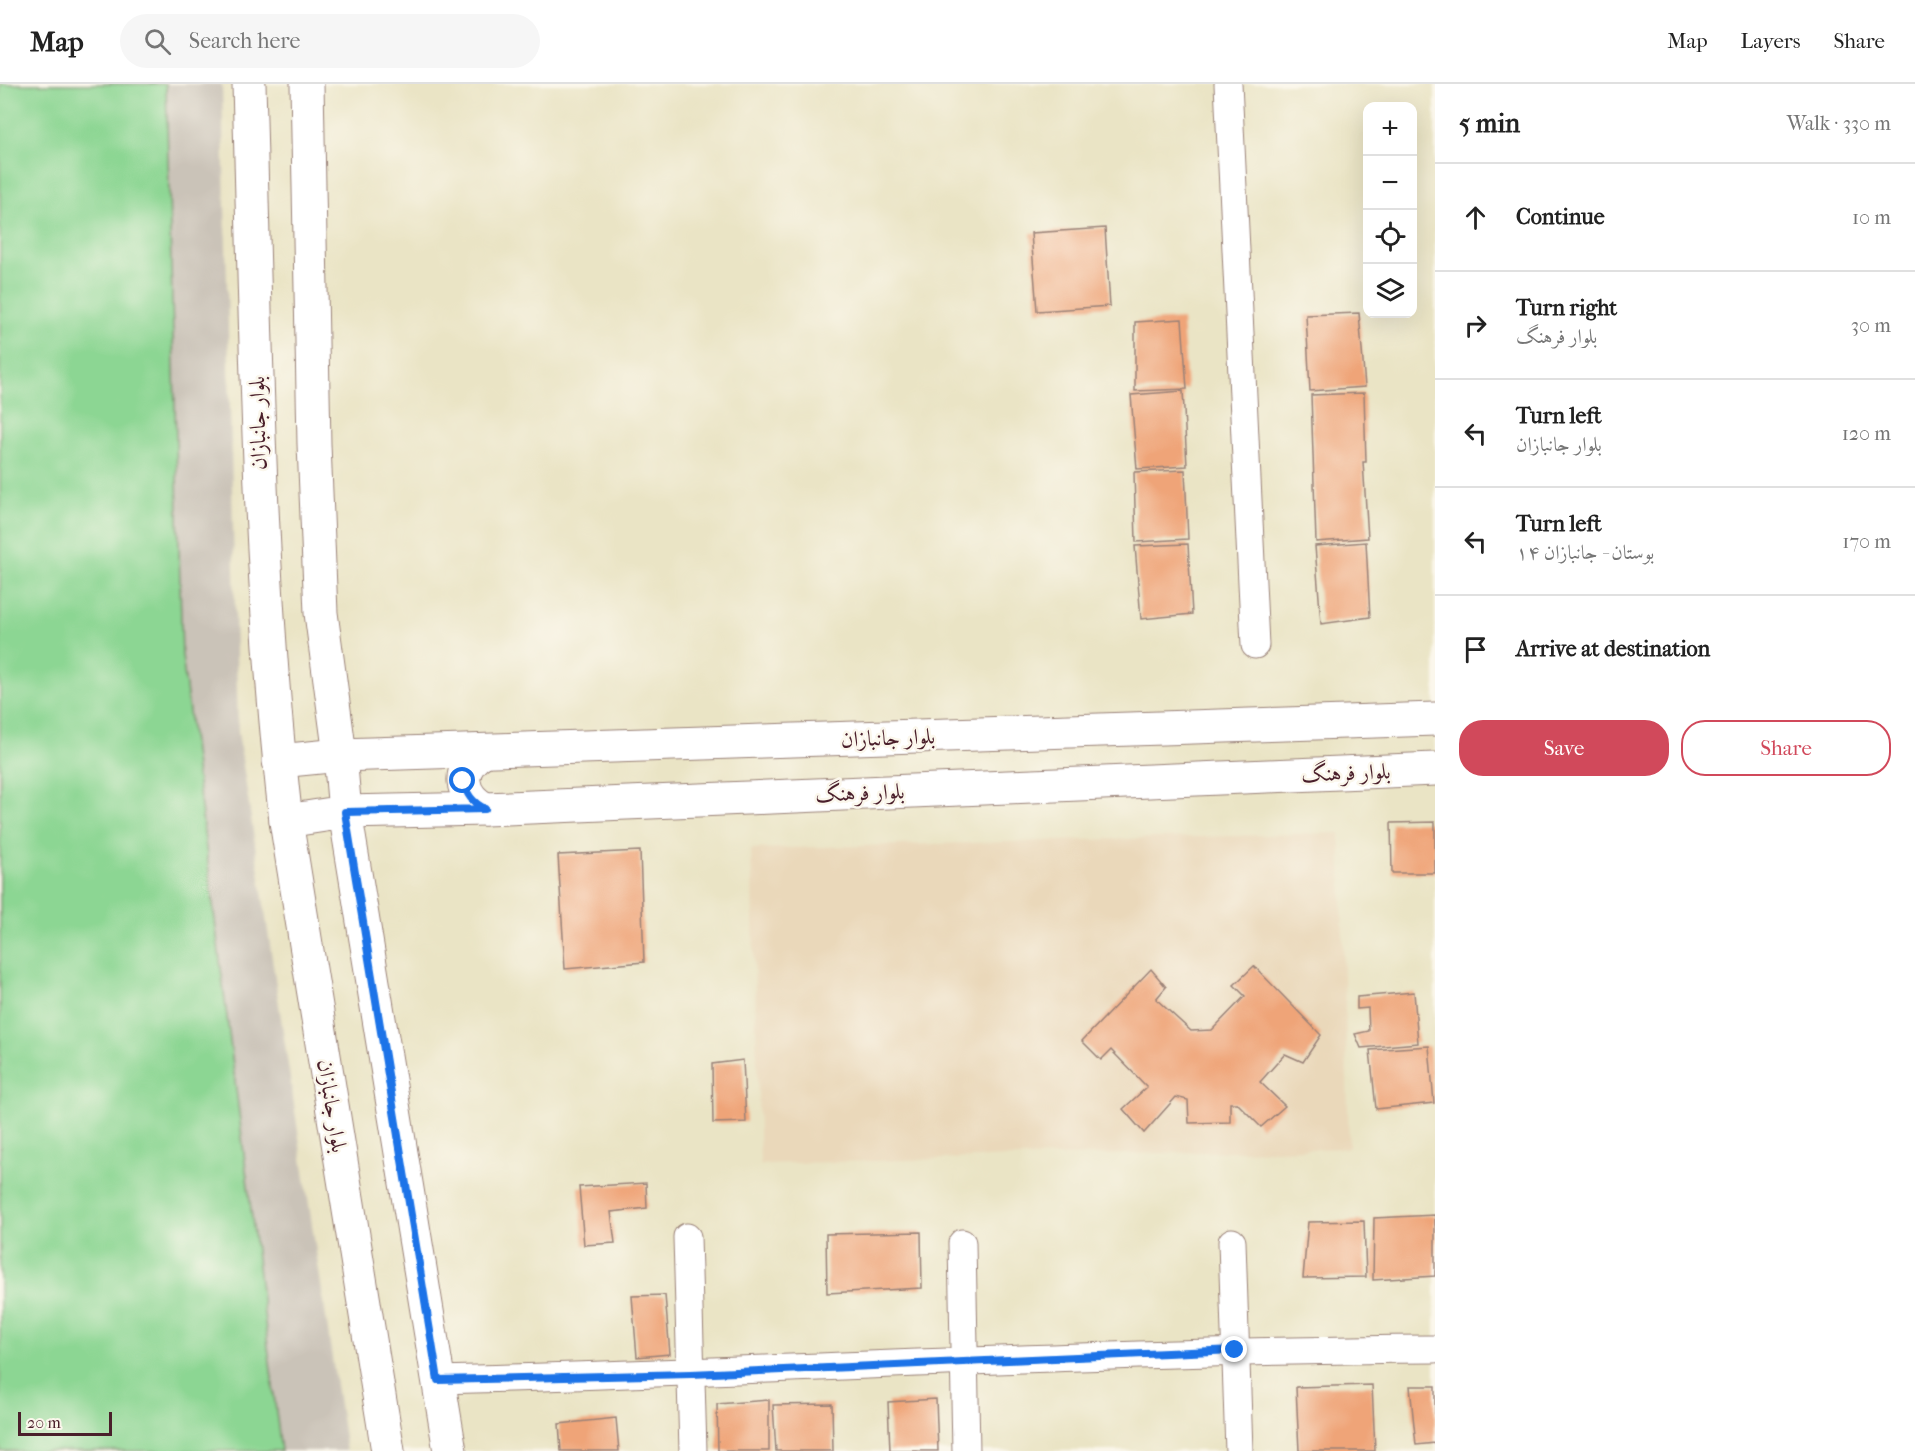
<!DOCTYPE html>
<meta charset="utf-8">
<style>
body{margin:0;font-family:"IM FELL French Canon",Amiri,serif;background:#f6f6f6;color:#222}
.controls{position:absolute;right:18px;top:18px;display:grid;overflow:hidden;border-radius:12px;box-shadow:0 6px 24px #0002}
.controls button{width:54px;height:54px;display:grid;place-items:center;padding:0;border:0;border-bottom:2px solid #e0e0e0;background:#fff;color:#222;font:30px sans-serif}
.scale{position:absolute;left:18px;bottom:15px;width:94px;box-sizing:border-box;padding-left:6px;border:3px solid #4a1f2b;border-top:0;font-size:16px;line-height:21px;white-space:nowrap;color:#4a1f2b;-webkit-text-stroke:4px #fbf7ec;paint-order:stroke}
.stop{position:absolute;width:18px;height:18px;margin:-14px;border:4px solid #1a73e8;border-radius:50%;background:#fff}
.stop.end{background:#1a73e8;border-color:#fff;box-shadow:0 2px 6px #0008}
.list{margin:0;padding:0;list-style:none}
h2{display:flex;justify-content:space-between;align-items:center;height:78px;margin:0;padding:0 24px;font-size:26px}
h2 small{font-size:20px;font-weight:400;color:#767676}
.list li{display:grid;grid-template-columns:39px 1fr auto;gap:18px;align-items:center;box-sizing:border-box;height:108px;padding:0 24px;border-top:2px solid #e0e0e0}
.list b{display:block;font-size:22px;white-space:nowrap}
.list p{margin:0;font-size:20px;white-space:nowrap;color:#767676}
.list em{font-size:20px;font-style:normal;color:#767676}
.actions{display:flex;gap:12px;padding:18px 24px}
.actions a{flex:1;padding:14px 0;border:2px solid #d1495b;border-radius:24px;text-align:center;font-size:21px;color:#d1495b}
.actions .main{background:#d1495b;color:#fff}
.icon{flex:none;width:33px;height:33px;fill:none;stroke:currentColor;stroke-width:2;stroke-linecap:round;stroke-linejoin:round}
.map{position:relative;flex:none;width:1435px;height:1367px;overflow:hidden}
header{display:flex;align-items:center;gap:36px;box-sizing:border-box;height:84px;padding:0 30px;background:#fff;border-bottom:2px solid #e0e0e0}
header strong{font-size:28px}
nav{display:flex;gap:33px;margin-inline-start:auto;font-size:21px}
.search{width:420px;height:54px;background:#f6f6f6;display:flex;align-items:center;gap:15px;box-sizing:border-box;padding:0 21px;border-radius:33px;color:#767676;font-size:22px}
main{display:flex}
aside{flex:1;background:#fff}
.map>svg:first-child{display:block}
.built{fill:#ead8ba}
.industrial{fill:#cac3b8}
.green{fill:#8cd693;stroke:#6b7a5f;stroke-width:1.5}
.building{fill:#efa478}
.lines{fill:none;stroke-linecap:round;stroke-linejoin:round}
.minor-casing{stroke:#9a8278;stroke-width:29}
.tertiary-casing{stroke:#9a8278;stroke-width:35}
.minor{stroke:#fff;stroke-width:27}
.tertiary{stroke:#fff;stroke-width:33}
.route{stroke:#1a73e8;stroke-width:8}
.labels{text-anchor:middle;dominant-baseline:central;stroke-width:5;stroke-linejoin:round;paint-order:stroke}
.street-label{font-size:22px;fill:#4a1f2b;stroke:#fbf7ec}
</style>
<header>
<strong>Map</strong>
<div class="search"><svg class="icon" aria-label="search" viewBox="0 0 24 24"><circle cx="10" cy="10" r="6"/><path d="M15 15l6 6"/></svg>Search here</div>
<nav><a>Map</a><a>Layers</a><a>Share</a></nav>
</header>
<main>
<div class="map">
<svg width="1435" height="1367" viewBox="0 0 1435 1367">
<rect width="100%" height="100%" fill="#fbf7ec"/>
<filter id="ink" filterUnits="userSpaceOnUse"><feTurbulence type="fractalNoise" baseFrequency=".0167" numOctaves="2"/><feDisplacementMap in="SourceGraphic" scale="12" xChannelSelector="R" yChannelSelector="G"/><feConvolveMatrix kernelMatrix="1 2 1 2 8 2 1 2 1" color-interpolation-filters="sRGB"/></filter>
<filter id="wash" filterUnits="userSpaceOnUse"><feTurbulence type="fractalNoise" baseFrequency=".008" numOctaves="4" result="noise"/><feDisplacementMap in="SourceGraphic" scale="24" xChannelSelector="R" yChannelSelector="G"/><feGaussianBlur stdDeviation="1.35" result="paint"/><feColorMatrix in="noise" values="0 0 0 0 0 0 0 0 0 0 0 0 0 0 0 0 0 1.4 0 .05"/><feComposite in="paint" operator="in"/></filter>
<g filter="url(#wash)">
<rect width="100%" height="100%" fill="#eae4c5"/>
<path class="built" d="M1340,749L1349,1064L760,1080L751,765Z"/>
<path class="industrial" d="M0,0H222L238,648L346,1367H0Z"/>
<path class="green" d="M0,0H166L182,571L281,1367H0Z"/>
<g id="blocks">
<g class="building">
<path d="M1105,144L1110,222L1037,227L1031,149Z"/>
<path d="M1359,229L1365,303L1310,307L1306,231Z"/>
<path d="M1182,235L1187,305L1135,307V238Z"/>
<path d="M1183,307L1187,382L1137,385L1131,311Z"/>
<path d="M1364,309L1366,378H1363L1368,454L1316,458L1311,311Z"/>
<path d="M1185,386L1188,455L1136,458L1134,388Z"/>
<path d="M1366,458L1370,533L1321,540L1315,462Z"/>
<path d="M1188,460L1192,530L1141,535L1135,462Z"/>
<path d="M1435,738V789H1392L1391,739Z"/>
<path d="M640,767L644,878L565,885L558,771Z"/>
<path d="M1254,882L1321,951L1303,978L1285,970L1260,998L1285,1022L1261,1043L1237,1019H1230V1038L1189,1039L1188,1016L1176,1013L1144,1049L1123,1025L1147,1003L1111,966L1101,976L1082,957L1151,885L1166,903L1156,915L1191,947L1212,946L1245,912L1234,901Z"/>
<path d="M1414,908L1418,959L1361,964L1355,950L1369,947L1368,924L1357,925V913Z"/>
<path d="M1429,962L1434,1019L1376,1025L1370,966Z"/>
<path d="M743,976L746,1038L713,1039L712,980Z"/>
<path d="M646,1099L647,1124L611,1128L615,1159L584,1161L579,1103Z"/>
<path d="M1435,1131V1192L1373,1196L1374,1134Z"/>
<path d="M1364,1137L1366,1193L1303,1194L1308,1138Z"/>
<path d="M921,1148L922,1204L827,1209L826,1150Z"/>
<path d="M665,1211L670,1270L637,1273L632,1212Z"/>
<path d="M1372,1301L1375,1367H1299L1296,1303Z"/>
<path d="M1410,1302H1435V1359L1416,1361Z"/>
<path d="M936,1315L938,1367H890L888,1318Z"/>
<path d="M769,1316V1367H718L717,1320Z"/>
<path d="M832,1320L833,1367H776L773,1321Z"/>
<path d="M616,1334L619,1367H561L559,1340Z"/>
</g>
</g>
</g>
<g filter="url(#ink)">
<use href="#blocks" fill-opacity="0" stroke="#9a8278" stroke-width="1.5"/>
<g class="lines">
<defs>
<g id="minor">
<path d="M1228,0L1255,561"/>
<path d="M687,1153L693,1367"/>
<path d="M1232,1158L1239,1367"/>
<path d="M962,1159L966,1367"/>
<path d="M438,1296C770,1288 1102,1267 1435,1265"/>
</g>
<g id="tertiary">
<path d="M249,0C256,246 258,493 286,737L388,1367"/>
<path d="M307,0L314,360L321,529L340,671L345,728L450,1367"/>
<path d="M482,668C456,684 459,711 485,725"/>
<path d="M279,677L340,671L1435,635"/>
<path d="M286,737L345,728L485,725L1435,685"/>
</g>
</defs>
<use href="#minor" class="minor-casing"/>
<use href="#tertiary" class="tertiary-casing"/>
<use href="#minor" class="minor"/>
<use href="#tertiary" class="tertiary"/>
</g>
</g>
<g class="lines" filter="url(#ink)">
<path class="route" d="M463,697C467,711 472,718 485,725L345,728L438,1296L691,1290L1235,1266"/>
</g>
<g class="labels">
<g class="street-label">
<text transform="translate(258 339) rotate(-91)">بلوار جانبازان</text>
<text transform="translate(888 654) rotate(-2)">بلوار جانبازان</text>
<text transform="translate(1346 689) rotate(-2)">بلوار فرهنگ</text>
<text transform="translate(860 709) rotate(-2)">بلوار فرهنگ</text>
<text transform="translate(332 1022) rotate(81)">بلوار جانبازان</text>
</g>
</g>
</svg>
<div class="controls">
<button>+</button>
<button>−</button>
<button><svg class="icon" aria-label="locate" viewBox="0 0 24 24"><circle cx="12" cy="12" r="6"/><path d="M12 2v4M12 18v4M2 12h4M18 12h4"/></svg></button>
<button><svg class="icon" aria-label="layers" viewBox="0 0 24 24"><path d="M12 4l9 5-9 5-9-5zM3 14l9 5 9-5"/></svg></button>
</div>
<div class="scale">20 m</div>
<div class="stop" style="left:463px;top:697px"></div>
<div class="stop end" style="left:1235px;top:1266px"></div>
</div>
<aside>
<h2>5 min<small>Walk · 330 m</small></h2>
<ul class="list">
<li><svg class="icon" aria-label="ahead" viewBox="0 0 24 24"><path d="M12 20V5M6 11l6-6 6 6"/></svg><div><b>Continue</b></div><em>10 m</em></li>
<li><svg class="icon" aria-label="right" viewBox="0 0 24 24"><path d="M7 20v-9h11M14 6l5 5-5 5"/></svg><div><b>Turn right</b><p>بلوار فرهنگ</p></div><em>30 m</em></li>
<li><svg class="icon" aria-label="left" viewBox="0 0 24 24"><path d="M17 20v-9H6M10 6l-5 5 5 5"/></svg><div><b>Turn left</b><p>بلوار جانبازان</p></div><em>120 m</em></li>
<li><svg class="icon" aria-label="left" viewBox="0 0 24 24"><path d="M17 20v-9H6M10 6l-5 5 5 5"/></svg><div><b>Turn left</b><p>بوستان - جانبازان ۱۴</p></div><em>170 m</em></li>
<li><svg class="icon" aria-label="arrive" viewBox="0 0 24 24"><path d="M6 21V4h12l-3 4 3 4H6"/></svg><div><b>Arrive at destination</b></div></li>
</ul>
<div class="actions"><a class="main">Save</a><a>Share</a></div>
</aside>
</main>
